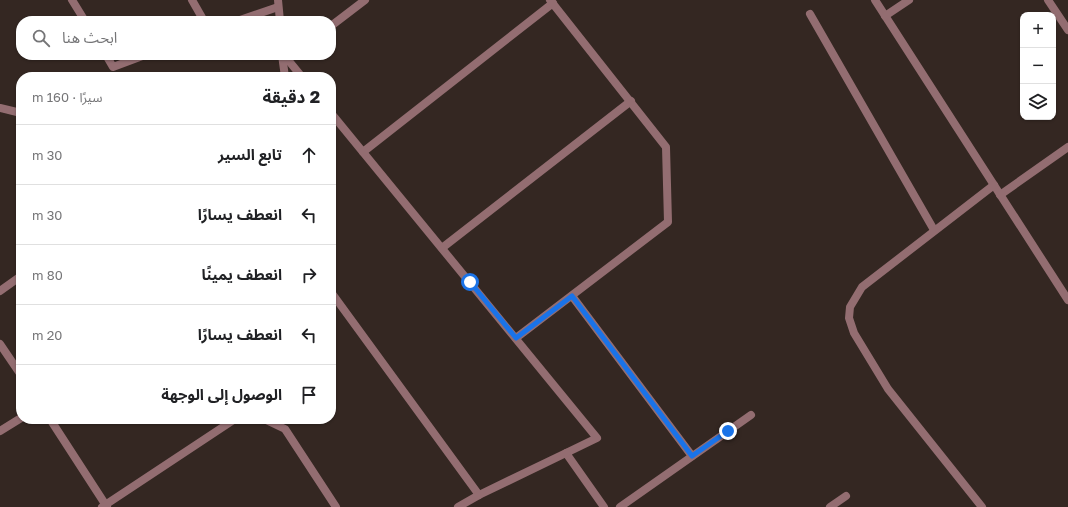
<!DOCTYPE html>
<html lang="ar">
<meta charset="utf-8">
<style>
body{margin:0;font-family:"Golos Text","Noto Sans Arabic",sans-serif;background:#f2f2f2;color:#202124;direction:rtl}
.controls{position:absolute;right:12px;top:12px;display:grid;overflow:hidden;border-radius:8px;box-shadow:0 1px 3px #0004}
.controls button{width:36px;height:36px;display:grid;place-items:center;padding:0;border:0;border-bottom:1px solid #e0e0e0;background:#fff;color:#202124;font:20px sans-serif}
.stop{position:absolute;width:12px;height:12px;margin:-9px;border:3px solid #1a73e8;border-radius:50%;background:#fff}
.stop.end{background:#1a73e8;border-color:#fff;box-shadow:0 1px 4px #0008}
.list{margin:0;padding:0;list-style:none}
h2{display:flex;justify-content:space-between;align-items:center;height:52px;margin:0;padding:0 16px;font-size:17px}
h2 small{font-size:13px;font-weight:400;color:#757577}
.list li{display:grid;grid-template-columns:26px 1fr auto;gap:12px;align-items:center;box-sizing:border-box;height:60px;padding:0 16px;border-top:1px solid #e0e0e0}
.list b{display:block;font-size:15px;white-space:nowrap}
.list em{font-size:13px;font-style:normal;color:#757577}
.icon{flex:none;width:22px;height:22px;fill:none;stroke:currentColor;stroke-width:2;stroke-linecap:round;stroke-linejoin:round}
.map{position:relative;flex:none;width:1068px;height:507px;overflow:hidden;direction:ltr}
.search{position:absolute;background:#fff;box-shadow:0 1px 3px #0004;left:16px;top:16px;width:320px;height:44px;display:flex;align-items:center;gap:10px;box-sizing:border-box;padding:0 14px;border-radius:16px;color:#757577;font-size:15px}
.panel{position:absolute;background:#fff;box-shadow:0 1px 3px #0004;left:16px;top:72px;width:320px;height:352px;border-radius:16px;direction:rtl}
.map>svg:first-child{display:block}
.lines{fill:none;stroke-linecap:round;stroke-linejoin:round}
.minor{stroke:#936d71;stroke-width:8}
.tertiary{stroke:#936d71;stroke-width:8}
.route{stroke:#1a73e8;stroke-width:5}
</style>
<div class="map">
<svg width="1068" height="507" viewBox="0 0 1068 507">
<rect width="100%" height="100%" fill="#342722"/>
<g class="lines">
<g class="minor">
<path d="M72,0L85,21"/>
<path d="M192,0L204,21"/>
<path d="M875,0L1068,300"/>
<path d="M1048,0L1068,30"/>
<path d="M810,14L934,230"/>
<path d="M885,16L909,0"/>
<path d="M237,21L278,7"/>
<path d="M331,26L365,0"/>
<path d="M106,55L113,67L145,55"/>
<path d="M284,55L302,77"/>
<path d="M331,113L597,438L566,453L604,507"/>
<path d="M363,152L553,3"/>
<path d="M1000,195L1068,147"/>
<path d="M442,248L631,101"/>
<path d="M0,291L21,276"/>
<path d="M331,292L479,495"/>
<path d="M572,296L692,456"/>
<path d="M516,338L668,222L666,147L550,0"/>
<path d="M0,344L21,375"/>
<path d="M50,419L107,507"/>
<path d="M264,419L285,429L336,507"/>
<path d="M0,431L21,418"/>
<path d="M102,507L235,419"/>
<path d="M458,507L479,495L566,453"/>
<path d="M620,507L751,415"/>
<path d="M830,507L846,496"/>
<path d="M982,507L888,389L854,333L849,318L850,307L862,287L994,185"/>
</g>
<g class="tertiary">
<path d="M278,0L280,21"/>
<path d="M282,55L285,77"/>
<path d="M0,108L21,113"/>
</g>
</g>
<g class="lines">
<path class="route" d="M470,282L516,338L572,296L692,456L728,431"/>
</g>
</svg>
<div class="controls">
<button>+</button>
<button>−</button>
<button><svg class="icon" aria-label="layers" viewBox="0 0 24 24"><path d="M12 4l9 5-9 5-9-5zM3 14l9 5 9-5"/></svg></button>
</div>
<div class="stop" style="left:470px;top:282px"></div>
<div class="stop end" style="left:728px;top:431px"></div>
<div class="search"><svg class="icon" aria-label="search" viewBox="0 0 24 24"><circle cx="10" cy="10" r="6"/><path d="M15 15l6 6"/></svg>ابحث هنا</div>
<section class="panel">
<h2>2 دقيقة<small>سيرًا · 160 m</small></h2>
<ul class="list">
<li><svg class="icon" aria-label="ahead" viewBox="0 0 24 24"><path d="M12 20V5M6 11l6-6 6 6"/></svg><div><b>تابع السير</b></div><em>30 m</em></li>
<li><svg class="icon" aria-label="left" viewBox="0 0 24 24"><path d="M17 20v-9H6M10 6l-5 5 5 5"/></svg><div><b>انعطف يسارًا</b></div><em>30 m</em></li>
<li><svg class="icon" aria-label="right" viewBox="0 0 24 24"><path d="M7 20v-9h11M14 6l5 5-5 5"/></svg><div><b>انعطف يمينًا</b></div><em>80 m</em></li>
<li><svg class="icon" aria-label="left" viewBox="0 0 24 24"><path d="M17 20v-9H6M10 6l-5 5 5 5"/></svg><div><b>انعطف يسارًا</b></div><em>20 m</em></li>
<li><svg class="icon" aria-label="arrive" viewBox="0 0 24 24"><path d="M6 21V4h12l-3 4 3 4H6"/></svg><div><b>الوصول إلى الوجهة</b></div></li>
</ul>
</section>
</div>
